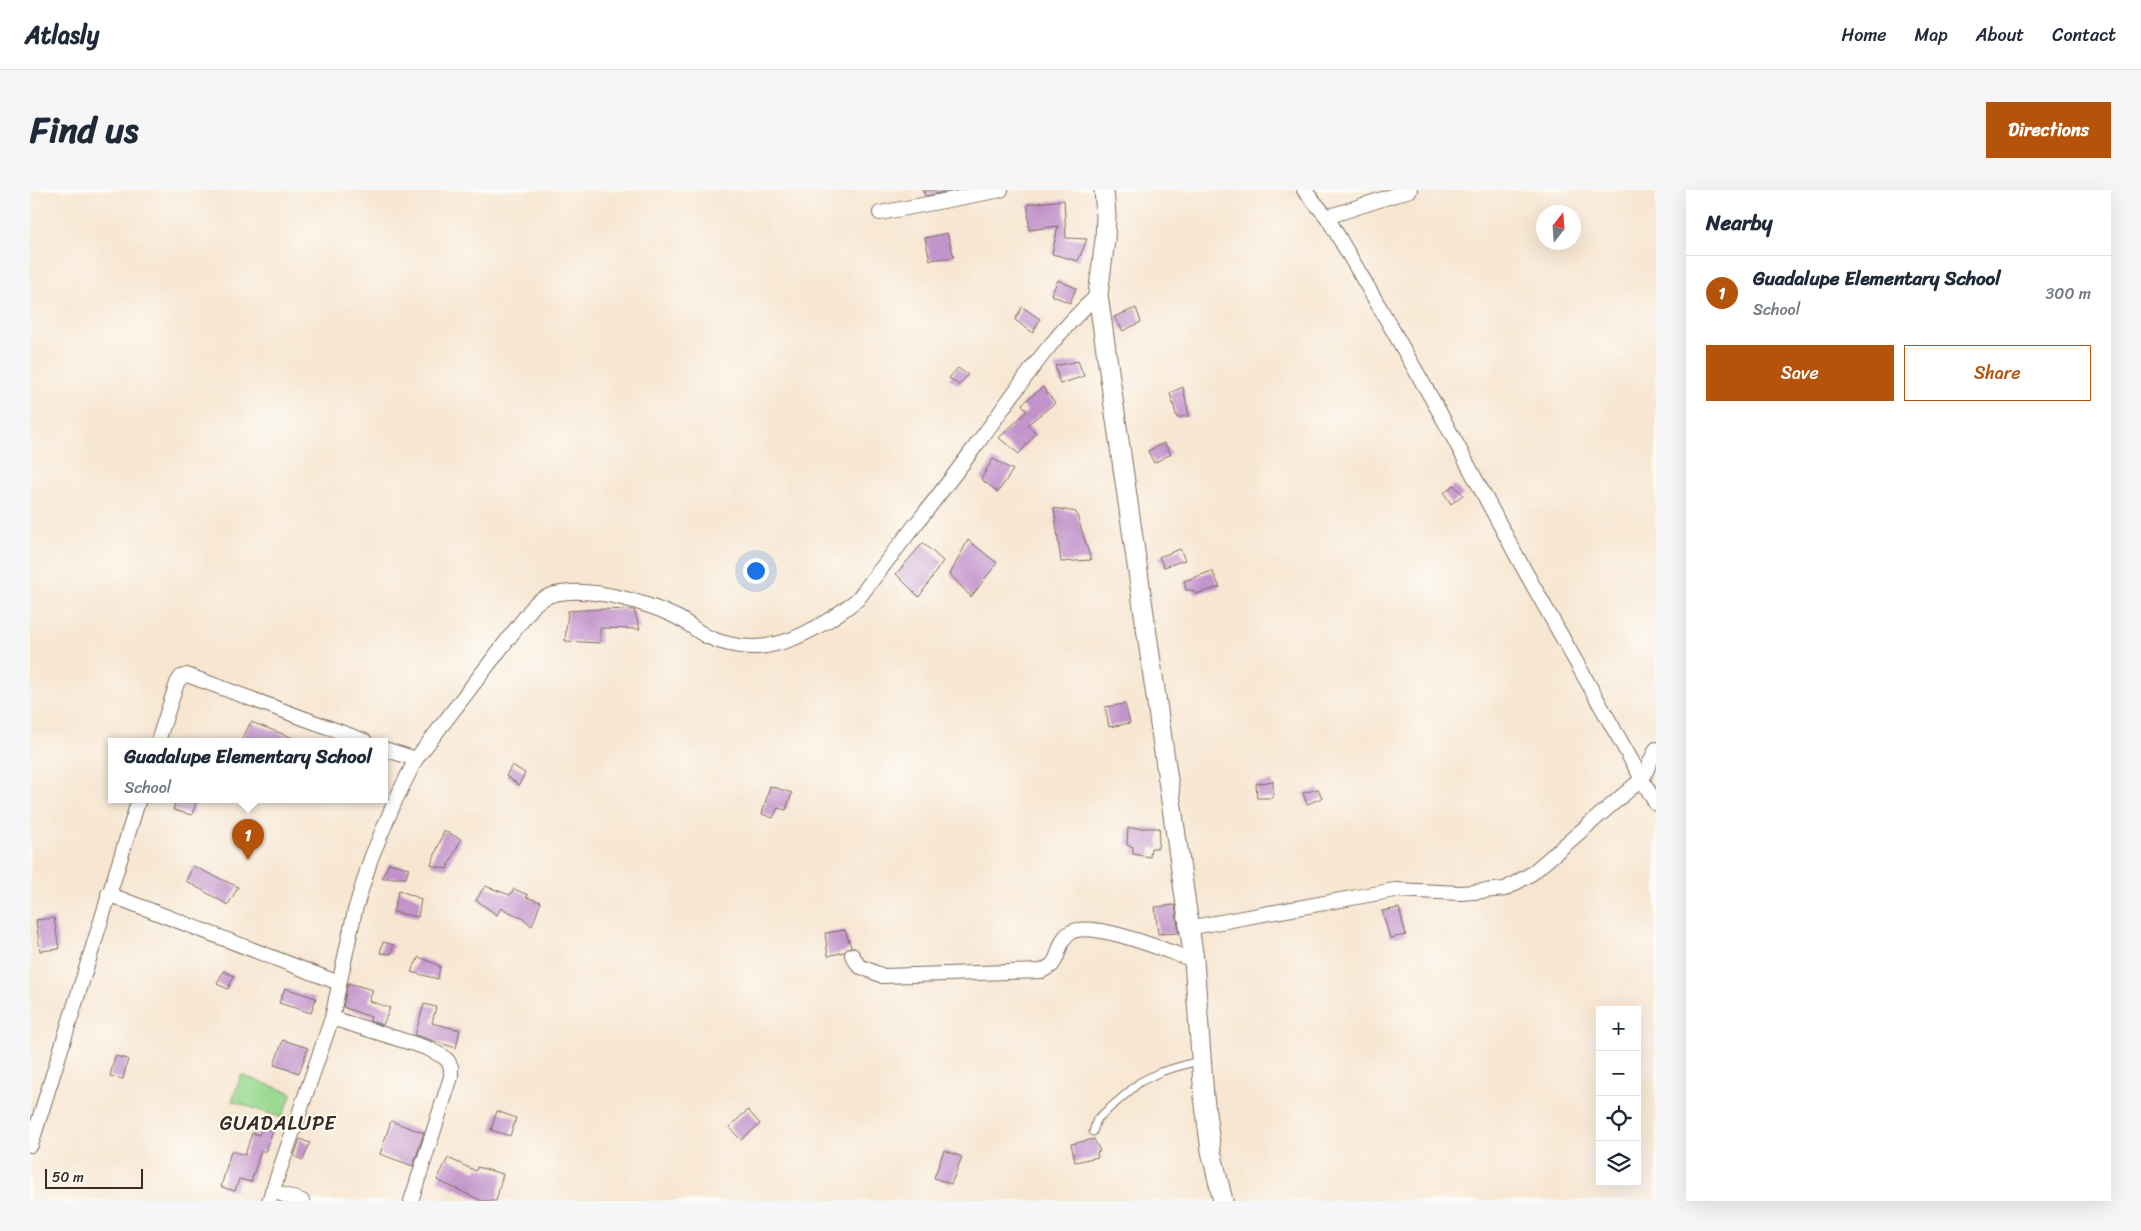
<!DOCTYPE html>
<meta charset="utf-8">
<style>
body{margin:0;font-family:Sriracha,sans-serif;background:#f6f6f7;color:#1f2937}
.controls{position:absolute;right:15px;bottom:15px;display:grid;overflow:hidden;border-radius:0px;box-shadow:0 5px 20px #0002}
.controls button{width:45px;height:45px;display:grid;place-items:center;padding:0;border:0;border-bottom:1px solid #e0e1e3;background:#fff;color:#1f2937;font:25px sans-serif}
.compass{position:absolute;left:1506px;top:15px;width:45px;height:45px;border-radius:50%;background:#fff;box-shadow:0 5px 20px #0002;rotate:17deg}
.scale{position:absolute;left:15px;bottom:12px;width:98px;box-sizing:border-box;padding-left:5px;border:2px solid #3b2a1e;border-top:0;font-size:14px;line-height:18px;white-space:nowrap;color:#3b2a1e;-webkit-text-stroke:4px #fdfcf7;paint-order:stroke}
.you{position:absolute;left:725px;top:380px;width:18px;height:18px;margin:-12px;border:4px solid #fff;border-radius:50%;background:#1a73e8;box-shadow:0 0 0 8px #1a73e833}
.badge{display:grid;place-items:center;width:32px;height:32px;border-radius:50%;background:#b45309;color:#fff;font-size:16px;font-weight:700}
.pin{position:absolute;translate:-50% -41px;filter:drop-shadow(0 1px 2px #0008)}
.pin::after{content:'';position:absolute;top:26px;width:18px;height:15px;background:inherit;clip-path:polygon(0 0,100% 0,50% 100%)}
.popup{position:absolute;left:78px;top:548px;width:280px;height:65px;box-sizing:border-box;display:grid;place-content:center;border-radius:0px;background:#fff;filter:drop-shadow(0 1px 4px #0005);font-size:16px;white-space:nowrap;color:#747a83}
.popup b{font-size:19px;color:#1f2937}
.popup::after{content:'';position:absolute;left:50%;top:100%;margin-left:-10px;border:10px solid transparent;border-top-color:#fff}
.list{margin:0;padding:0;list-style:none}
h2{display:flex;justify-content:space-between;align-items:center;height:65px;margin:0;padding:0 20px;font-size:21px}
h2 small{font-size:16px;font-weight:400;color:#747a83}
.list li{display:grid;grid-template-columns:32px 1fr auto;gap:15px;align-items:center;box-sizing:border-box;height:75px;padding:0 20px;border-top:1px solid #e0e1e3}
.list b{display:block;font-size:19px;white-space:nowrap}
.list p{margin:0;font-size:16px;white-space:nowrap;color:#747a83}
.list em{font-size:16px;font-style:normal;color:#747a83}
.actions{display:flex;gap:10px;padding:15px 20px}
.actions a{flex:1;padding:11px 0;border:1px solid #b45309;border-radius:0px;text-align:center;font-size:18px;color:#b45309}
.actions .main{background:#b45309;color:#fff}
.icon{flex:none;width:28px;height:28px;fill:none;stroke:currentColor;stroke-width:2;stroke-linecap:round;stroke-linejoin:round}
.map{position:relative;flex:none;width:1626px;height:1011px;overflow:hidden;border-radius:0px}
header{display:flex;align-items:center;gap:30px;box-sizing:border-box;height:70px;padding:0 25px;background:#fff;border-bottom:1px solid #e0e1e3}
header strong{font-size:24px}
nav{display:flex;gap:28px;margin-inline-start:auto;font-size:18px}
.intro{display:flex;align-items:center;justify-content:space-between;box-sizing:border-box;height:120px;padding:0 30px}
h1{margin:0;font-size:35px}
.button{padding:12px 22px;border-radius:0px;background:#b45309;color:#fff;font-size:18px;font-weight:700}
main{display:flex;gap:30px;padding:0 30px}
aside{flex:1;background:#fff;border-radius:0px;box-shadow:0 5px 20px #0002}
.map>svg:first-child{display:block}
.green{fill:#98d990;stroke:#6a8257}
.building{fill:#c394cb}
.lines{fill:none;stroke-linecap:round;stroke-linejoin:round}
.lane-casing{stroke:#7d6c5d;stroke-width:9}
.street-casing{stroke:#7d6c5d;stroke-width:16}
.secondary-casing{stroke:#7d6c5d;stroke-width:21}
.lane{stroke:#fff;stroke-width:7}
.street{stroke:#fff;stroke-width:14}
.secondary{stroke:#fff;stroke-width:19}
.labels{text-anchor:middle;dominant-baseline:central;stroke-width:4;stroke-linejoin:round;paint-order:stroke}
.quarter-label{font-size:20px;letter-spacing:1px;fill:#3b2a1e;stroke:#fdfcf7}
</style>
<header>
<strong>Atlasly</strong>
<nav><a>Home</a><a>Map</a><a>About</a><a>Contact</a></nav>
</header>
<div class="intro"><h1>Find us</h1><a class="button">Directions</a></div>
<main>
<div class="map">
<svg width="1626" height="1011" viewBox="0 0 1626 1011">
<rect width="100%" height="100%" fill="#fdfcf7"/>
<filter id="ink" filterUnits="userSpaceOnUse"><feTurbulence type="fractalNoise" baseFrequency=".02" numOctaves="2"/><feDisplacementMap in="SourceGraphic" scale="10" xChannelSelector="R" yChannelSelector="G"/><feConvolveMatrix kernelMatrix="1 2 1 2 8 2 1 2 1" color-interpolation-filters="sRGB"/></filter>
<filter id="wash" filterUnits="userSpaceOnUse"><feTurbulence type="fractalNoise" baseFrequency=".0096" numOctaves="4" result="noise"/><feDisplacementMap in="SourceGraphic" scale="20" xChannelSelector="R" yChannelSelector="G"/><feGaussianBlur stdDeviation="1.12" result="paint"/><feColorMatrix in="noise" values="0 0 0 0 0 0 0 0 0 0 0 0 0 0 0 0 0 1.4 0 .05"/><feComposite in="paint" operator="in"/></filter>
<g filter="url(#wash)">
<rect width="100%" height="100%" fill="#f7e6d1"/>
<path class="green" d="M211,885L262,903L252,928L202,911Z"/>
<g id="blocks">
<g class="building">
<path d="M893,0H924L895,6Z"/>
<path d="M1034,10L1036,48L1057,49L1048,71L1022,64L1028,36L999,40L998,14Z"/>
<path d="M917,43L924,67L900,70L895,48Z"/>
<path d="M1028,90L1046,98L1040,113L1021,105Z"/>
<path d="M992,117L1010,129L1003,143L985,130Z"/>
<path d="M1106,118L1111,132L1093,141L1084,127Z"/>
<path d="M1048,171L1054,186L1030,194L1025,176Z"/>
<path d="M928,178L938,185L929,195L919,188Z"/>
<path d="M1013,197L1025,213L997,235L1006,243L989,264L969,248L997,221L992,214Z"/>
<path d="M1153,197L1159,226L1147,228L1140,203Z"/>
<path d="M1134,253L1141,264L1124,273L1118,261Z"/>
<path d="M963,269L983,280L968,302L951,289Z"/>
<path d="M1424,295L1433,305L1421,314L1414,303Z"/>
<path d="M1024,318L1046,322L1061,370L1031,372Z"/>
<path d="M938,350L967,373L941,407L920,384Z"/>
<path d="M893,353L913,371L889,407L866,384Z"/>
<path d="M1150,359L1155,370L1134,377L1129,367Z"/>
<path d="M1182,381L1190,397L1166,404L1163,400H1156L1154,391Z"/>
<path d="M570,419L604,420L610,439L570,438V453L535,451L538,421Z"/>
<path d="M1095,514L1100,533L1079,537L1075,517Z"/>
<path d="M221,532L269,550V551H211Z"/>
<path d="M482,575L495,583L489,595L476,586Z"/>
<path d="M1243,591V608H1227L1226,594Z"/>
<path d="M740,596L762,603L756,620L748,618L743,628L732,624Z"/>
<path d="M1288,599L1292,608L1277,614L1273,603Z"/>
<path d="M146,609H167L162,625L143,620Z"/>
<path d="M1098,638H1130L1128,658H1121L1120,667L1103,664V657L1097,655Z"/>
<path d="M414,641L431,649L417,679L401,675Z"/>
<path d="M359,673L379,678L376,688H352Z"/>
<path d="M163,676L208,697L198,715L156,691Z"/>
<path d="M455,696L480,705L484,699L498,705L496,707L511,712L502,736L492,728L471,718L467,725L446,710Z"/>
<path d="M369,700L391,709L388,727L363,722Z"/>
<path d="M1145,715L1149,743L1128,744L1125,717Z"/>
<path d="M1369,718L1376,745L1360,748L1352,721Z"/>
<path d="M24,728L29,759L10,761L6,730Z"/>
<path d="M815,740L821,757L814,762L798,766L795,743Z"/>
<path d="M353,752L364,755L361,764L350,763Z"/>
<path d="M389,767L410,776L408,789L381,782Z"/>
<path d="M193,781L204,786L198,799L187,794Z"/>
<path d="M318,793L343,800L339,811L360,818L353,835L340,831L341,827L313,817Z"/>
<path d="M255,798L286,808L281,823L249,813Z"/>
<path d="M394,814L406,817L402,833L430,840L426,858L385,845Z"/>
<path d="M253,850L278,858L269,883L244,875Z"/>
<path d="M85,866L98,869L93,889L80,886Z"/>
<path d="M718,920L730,934L711,950L699,937Z"/>
<path d="M467,921L486,928L480,946L461,940Z"/>
<path d="M361,931L394,943L383,976L350,964Z"/>
<path d="M232,937L243,940L235,962L231,960L221,992L209,989L205,1001L191,997L201,961L215,965L222,943L229,945Z"/>
<path d="M270,949L280,953L273,970L264,966Z"/>
<path d="M1064,949L1070,961L1067,962L1068,967L1045,972L1041,954Z"/>
<path d="M914,960L932,967L921,994L904,988Z"/>
<path d="M418,968L446,981L447,977L473,984L466,1011H452L407,990Z"/>
</g>
</g>
</g>
<g filter="url(#ink)">
<use href="#blocks" fill-opacity="0" stroke="#7d6c5d" stroke-width="1"/>
<g class="lines">
<defs>
<path id="lane" d="M1063,942L1067,929L1110,892L1130,882L1171,870"/>
<g id="street">
<path d="M1274,0L1297,27L1350,118L1410,223L1491,374L1626,614"/>
<path d="M850,23L971,0"/>
<path d="M1297,27L1380,0"/>
<path d="M128,551L147,493L151,487L157,485L335,551"/>
<path d="M354,559L386,569"/>
<path d="M78,704L309,793"/>
<path d="M1158,738L1365,700L1431,703L1475,699L1501,684L1613,588L1626,559"/>
<path d="M822,765L829,776L853,786L1012,781C1015,779 1019,777 1022,775C1031,765 1028,749 1041,742C1064,730 1138,762 1164,770"/>
<path d="M302,828L397,858L414,867L418,871L421,877V887L381,1011"/>
<path d="M1,955L109,609"/>
<path d="M242,1001L272,1011"/>
<path d="M239,1011L302,828L325,720L341,668L365,611L386,569L505,414C535,387 614,411 646,427C658,432 667,442 678,447C691,453 709,457 723,457C761,457 799,432 828,409C866,358 907,309 944,258C983,206 1019,148 1068,105"/>
</g>
<path id="secondary" d="M1074,0L1076,26L1075,50L1068,105L1164,770L1174,907L1181,961L1193,1011"/>
</defs>
<use href="#lane" class="lane-casing"/>
<use href="#street" class="street-casing"/>
<use href="#secondary" class="secondary-casing"/>
<use href="#lane" class="lane"/>
<use href="#street" class="street"/>
<use href="#secondary" class="secondary"/>
</g>
</g>
<g class="labels">
<g class="quarter-label">
<text x="248" y="933">GUADALUPE</text>
</g>
</g>
</svg>
<div class="controls">
<button>+</button>
<button>−</button>
<button><svg class="icon" aria-label="locate" viewBox="0 0 24 24"><circle cx="12" cy="12" r="6"/><path d="M12 2v4M12 18v4M2 12h4M18 12h4"/></svg></button>
<button><svg class="icon" aria-label="layers" viewBox="0 0 24 24"><path d="M12 4l9 5-9 5-9-5zM3 14l9 5 9-5"/></svg></button>
</div>
<svg class="compass" viewBox="-18 -18 36 36"><path d="M0-13l5 13h-10z" fill="#e53935"/><path d="M0 13l5-13h-10z" fill="#747a83"/></svg>
<div class="scale">50 m</div>
<div class="you"></div>
<div class="pin badge" style="left:218px;top:670px">1</div>
<div class="popup"><b>Guadalupe Elementary School</b>School</div>
</div>
<aside>
<h2>Nearby<small></small></h2>
<ul class="list">
<li><span class="badge">1</span><div><b>Guadalupe Elementary School</b><p>School</p></div><em>300 m</em></li>
</ul>
<div class="actions"><a class="main">Save</a><a>Share</a></div>
</aside>
</main>
